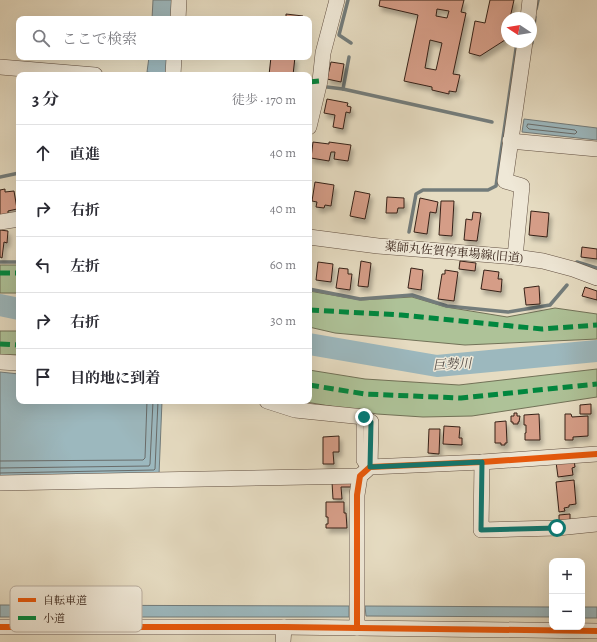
<!DOCTYPE html>
<html lang="ja">
<meta charset="utf-8">
<style>
body{margin:0;font-family:Alegreya,"Noto Serif JP",serif;background:#f2f2f3;color:#2b2b33}
.controls{position:absolute;right:12px;bottom:12px;display:grid;overflow:hidden;border-radius:8px;box-shadow:0 4px 16px #0002}
.controls button{width:36px;height:36px;display:grid;place-items:center;padding:0;border:0;border-bottom:1px solid #e1e1e2;background:#fff;color:#2b2b33;font:20px sans-serif}
.compass{position:absolute;left:501px;top:12px;width:36px;height:36px;border-radius:50%;background:#fff;box-shadow:0 4px 16px #0002;rotate:282deg}
.stop{position:absolute;width:12px;height:12px;margin:-9px;border:3px solid #0f766e;border-radius:50%;background:#fff}
.stop.end{background:#0f766e;border-color:#fff;box-shadow:0 1px 4px #0008}
.list{margin:0;padding:0;list-style:none}
h2{display:flex;justify-content:space-between;align-items:center;height:52px;margin:0;padding:0 16px;font-size:17px}
h2 small{font-size:13px;font-weight:400;color:#7c7c81}
.list li{display:grid;grid-template-columns:26px 1fr auto;gap:12px;align-items:center;box-sizing:border-box;height:56px;padding:0 16px;border-top:1px solid #e1e1e2}
.list b{display:block;font-size:15px;white-space:nowrap}
.list em{font-size:13px;font-style:normal;color:#7c7c81}
.icon{flex:none;width:22px;height:22px;fill:none;stroke:currentColor;stroke-width:2;stroke-linecap:round;stroke-linejoin:round}
.map{position:relative;flex:none;width:597px;height:642px;overflow:hidden}
.search{position:absolute;background:#fff;box-shadow:0 4px 16px #0002;left:16px;top:16px;width:296px;height:44px;display:flex;align-items:center;gap:10px;box-sizing:border-box;padding:0 14px;border-radius:8px;color:#7c7c81;font-size:15px}
.panel{position:absolute;background:#fff;box-shadow:0 4px 16px #0002;left:16px;top:72px;width:296px;height:332px;border-radius:8px}
.map>svg:first-child{display:block}
.green{fill:#aec298;stroke:#727258}
.water{fill:#9cb8be;stroke:#737c7b}
.lines{fill:none;stroke-linecap:round;stroke-linejoin:round}
.shore{stroke:#696c6a;stroke-width:1}
.stream{stroke:#737c7b;stroke-width:3.5}
.river{stroke:#9cb8be;stroke-width:22}
.building{fill:#d59d87;stroke:#362117;fill-rule:evenodd;filter:url(#shadow)}
.service-casing{stroke:#625042;stroke-width:8}
.minor-casing{stroke:#625042;stroke-width:16}
.service{stroke:#efe8d7;stroke-width:7}
.minor{stroke:#efe8d7;stroke-width:15}
.quiet{stroke:#00873e;stroke-width:5;stroke-dasharray:10 5;stroke-linecap:butt}
.cycleway-casing{stroke:#efe8d7;stroke-width:8}
.cycleway{stroke:#e8590c;stroke-width:6}
.route{stroke:#0f766e;stroke-width:5}
.labels{text-anchor:middle;dominant-baseline:central;stroke-width:3;stroke-linejoin:round;paint-order:stroke}
.street-label{font-size:12px;fill:#362117;stroke:#efe8d7}
.water-label{font-size:13px;font-style:italic;fill:#554e49;stroke:#efe8d7}
.key{fill:#efe8d7;stroke:#b8ac9d;stroke-width:1}
.key-label{font-size:11px;fill:#362117}
</style>
<div class="map">
<svg width="597" height="642" viewBox="0 0 597 642">
<defs>
<filter id="shadow"><feDropShadow dx="2.5" dy="4.5" stdDeviation="2" flood-color="#0004"/></filter>
</defs>
<rect width="100%" height="100%" fill="#e6dcc2"/>
<filter id="stains"><feTurbulence type="fractalNoise" baseFrequency=".005" numOctaves="4"/><feColorMatrix values="0 0 0 0 .2 0 0 0 0 .09 0 0 0 0 .02 0 0 0 .5 -.17"/></filter>
<radialGradient id="worn" r=".72"><stop offset=".6" stop-color="#630" stop-opacity="0"/><stop offset="1" stop-color="#630" stop-opacity=".3"/></radialGradient>
<g class="green">
<rect x="0" y="265" width="19" height="28"/>
<path d="M309,291L361,300L412,297L446,307L507,317L555,308L597,314V339L465,345L335,333L309,327Z"/>
<rect x="0" y="331" width="19" height="24"/>
<path d="M597,369V397L472,416L423,417L377,414L300,401H309V370L365,379L459,385Z"/>
</g>
<g class="water">
<path d="M153,0H172L171,19H152Z"/>
<path d="M149,57H167L166,75L147,72Z"/>
<path d="M524,119L597,128V140L522,132Z"/>
<path d="M0,372L19,374V401H162L159,475L0,476Z"/>
<path d="M0,605L349,606V617H0Z"/>
<path d="M365,606L552,607V617L366,616Z"/>
<rect x="582" y="607" width="15" height="11"/>
</g>
<g class="lines">
<g class="shore">
<path d="M528,124L575,130L577,132L575,134L529,129L527,127Z"/>
<path d="M0,461L143,460L145,458L147,401"/>
<path d="M0,468L149,466L150,464L153,401"/>
<path d="M0,473L154,470L155,469L158,401"/>
</g>
<g class="stream">
<path d="M348,0L339,35L351,43"/>
<path d="M536,9L538,0"/>
<path d="M532,43L535,17"/>
<path d="M327,87L343,89L492,122"/>
<path d="M343,89L349,57"/>
<path d="M0,177L19,173"/>
<path d="M409,232L416,194L423,190H488L496,186L517,42"/>
<path d="M0,262H19"/>
<path d="M577,262L597,268"/>
<path d="M309,289L360,299L412,295L447,306L508,312L550,305L567,285"/>
</g>
<g class="river">
<path d="M0,305L19,309"/>
<path d="M309,344L437,366L597,351"/>
</g>
</g>
<g class="building">
<path d="M380,0H464L461,12L466,13L453,74L460,75L456,92L449,91V94L432,90V87L404,81L418,15L379,6ZM437,9L449,11L447,18L436,16ZM430,40L442,43L436,70L425,68Z"/>
<path d="M490,0H514L510,18H507V31L505,40L480,56L469,53L475,21L485,23Z"/>
<path d="M286,14L303,16V19H286Z"/>
<path d="M271,57H295L293,75H269Z"/>
<path d="M331,62L344,64L341,82L327,79Z"/>
<path d="M327,99L348,103L347,106L351,107L350,113L346,112L343,129L333,127L335,115L324,113Z"/>
<path d="M313,142L329,144V142L351,145L348,161L334,159L335,152H331L329,161L311,158Z"/>
<path d="M315,182L334,185L331,206L325,205L324,208L316,207L317,202L312,201Z"/>
<path d="M5,189V192L14,191L17,209L8,211V214L0,215V190Z"/>
<path d="M355,191L370,194L365,219L350,216Z"/>
<path d="M387,197L404,198V208H398L397,213H386Z"/>
<path d="M420,198L438,202L436,213L430,212L427,234L414,232Z"/>
<path d="M441,201H454L452,236L439,235Z"/>
<path d="M531,211L549,213L547,237L529,235Z"/>
<path d="M473,212L481,213L477,241L464,240L466,219L472,220Z"/>
<path d="M0,230L8,231L7,243L4,242L2,258L0,257Z"/>
<path d="M582,247L597,249V259L581,257Z"/>
<path d="M361,261L371,263L368,287L358,286Z"/>
<path d="M460,261L476,263L475,271L459,269Z"/>
<path d="M318,262L333,264L331,282L316,280Z"/>
<path d="M339,268L348,269V274H352L350,290L336,288Z"/>
<path d="M411,268L423,270L421,290L408,288Z"/>
<path d="M445,270L458,272L454,301L438,299L442,274H445Z"/>
<path d="M484,270L499,272L498,279H502L501,292L481,289Z"/>
<path d="M539,286L540,304L526,305L524,288Z"/>
<path d="M585,287L597,291V300L582,296Z"/>
<path d="M591,404V414H580V405Z"/>
<path d="M514,413H517V416H520L519,422H518V424H513V422H511V416H514Z"/>
<path d="M539,414L540,440H525V433H526V425H524V415Z"/>
<path d="M565,414H571L572,417L588,416V436L573,437V440H565Z"/>
<path d="M506,421L507,443H505V445H501V443H495V422Z"/>
<path d="M444,426L460,427L459,438H462V445L443,444Z"/>
<path d="M429,429H440L439,454L428,453Z"/>
<path d="M339,436V452H333L334,464H323V437Z"/>
<path d="M574,460L575,467L572,468L573,475L558,477L556,462Z"/>
<path d="M574,480L576,504L569,505V507L564,508L565,511L559,512L556,482Z"/>
<path d="M353,481V487H341L342,499H333L332,482Z"/>
<path d="M326,502H344V513H346L347,528H326V524H328V517H326Z"/>
<path d="M570,514V521L559,522V515Z"/>
</g>
<g class="lines">
<defs>
<path id="service" d="M360,417V461L366,471"/>
<g id="minor">
<path d="M528,18L530,0"/>
<path d="M178,19L179,0"/>
<path d="M0,67L95,75"/>
<path d="M173,75L174,57"/>
<path d="M309,127L320,81L323,53L337,0"/>
<path d="M510,141L597,149"/>
<path d="M0,222L19,219"/>
<path d="M309,237L378,246L515,257L543,261L573,269L597,278"/>
<path d="M515,257L522,186L505,181L525,42"/>
<path d="M0,362L19,363"/>
<path d="M267,401L295,410L364,417L371,422L370,467"/>
<path d="M482,462L481,530L557,528L597,524"/>
<path d="M0,483L360,476"/>
<path d="M0,627H284L597,631"/>
<path d="M357,628V495L360,476L370,467L482,462L597,454"/>
<path d="M283,642L284,627"/>
</g>
</defs>
<use href="#service" class="service-casing"/>
<use href="#minor" class="minor-casing"/>
<use href="#service" class="service"/>
<use href="#minor" class="minor"/>
<g class="quiet">
<path d="M309,82L320,81"/>
<path d="M0,273H19"/>
<path d="M309,310L401,315L542,329L597,325"/>
<path d="M0,344L19,345"/>
<path d="M309,385L365,394L461,398L597,384"/>
</g>
<defs>
<g id="cycleway">
<path d="M0,627H284L597,631"/>
<path d="M357,628V495L360,476L370,467L482,462L597,454"/>
</g>
</defs>
<use href="#cycleway" class="cycleway-casing"/>
<use href="#cycleway" class="cycleway"/>
</g>
<g class="lines">
<path class="route" d="M364,417L371,422L370,467L482,462L481,530L557,528"/>
</g>
<g class="labels">
<g class="street-label">
<text transform="translate(454 252) rotate(5)">薬師丸佐賀停車場線(旧道)</text>
</g>
<g class="water-label">
<text transform="translate(452 364) rotate(-3)">巨勢川</text>
</g>
</g>
<rect x="10" y="586" width="132" height="46" rx="6" class="key"/>
<rect x="18" y="598" width="18" height="4" fill="#e8590c"/>
<rect x="18" y="616" width="18" height="4" fill="#00873e"/>
<g class="key-label">
<text x="43" y="604">自転車道</text>
<text x="43" y="622">小道</text>
</g>
<rect width="100%" height="100%" filter="url(#stains)"/>
<rect width="100%" height="100%" fill="url(#worn)"/>
</svg>
<div class="controls">
<button>+</button>
<button>−</button>
</div>
<svg class="compass" viewBox="-18 -18 36 36"><path d="M0-13l5 13h-10z" fill="#e53935"/><path d="M0 13l5-13h-10z" fill="#7c7c81"/></svg>
<div class="stop" style="left:557px;top:528px"></div>
<div class="stop end" style="left:364px;top:417px"></div>
<div class="search"><svg class="icon" aria-label="search" viewBox="0 0 24 24"><circle cx="10" cy="10" r="6"/><path d="M15 15l6 6"/></svg>ここで検索</div>
<section class="panel">
<h2>3 分<small>徒歩 · 170 m</small></h2>
<ul class="list">
<li><svg class="icon" aria-label="ahead" viewBox="0 0 24 24"><path d="M12 20V5M6 11l6-6 6 6"/></svg><div><b>直進</b></div><em>40 m</em></li>
<li><svg class="icon" aria-label="right" viewBox="0 0 24 24"><path d="M7 20v-9h11M14 6l5 5-5 5"/></svg><div><b>右折</b></div><em>40 m</em></li>
<li><svg class="icon" aria-label="left" viewBox="0 0 24 24"><path d="M17 20v-9H6M10 6l-5 5 5 5"/></svg><div><b>左折</b></div><em>60 m</em></li>
<li><svg class="icon" aria-label="right" viewBox="0 0 24 24"><path d="M7 20v-9h11M14 6l5 5-5 5"/></svg><div><b>右折</b></div><em>30 m</em></li>
<li><svg class="icon" aria-label="arrive" viewBox="0 0 24 24"><path d="M6 21V4h12l-3 4 3 4H6"/></svg><div><b>目的地に到着</b></div></li>
</ul>
</section>
</div>
